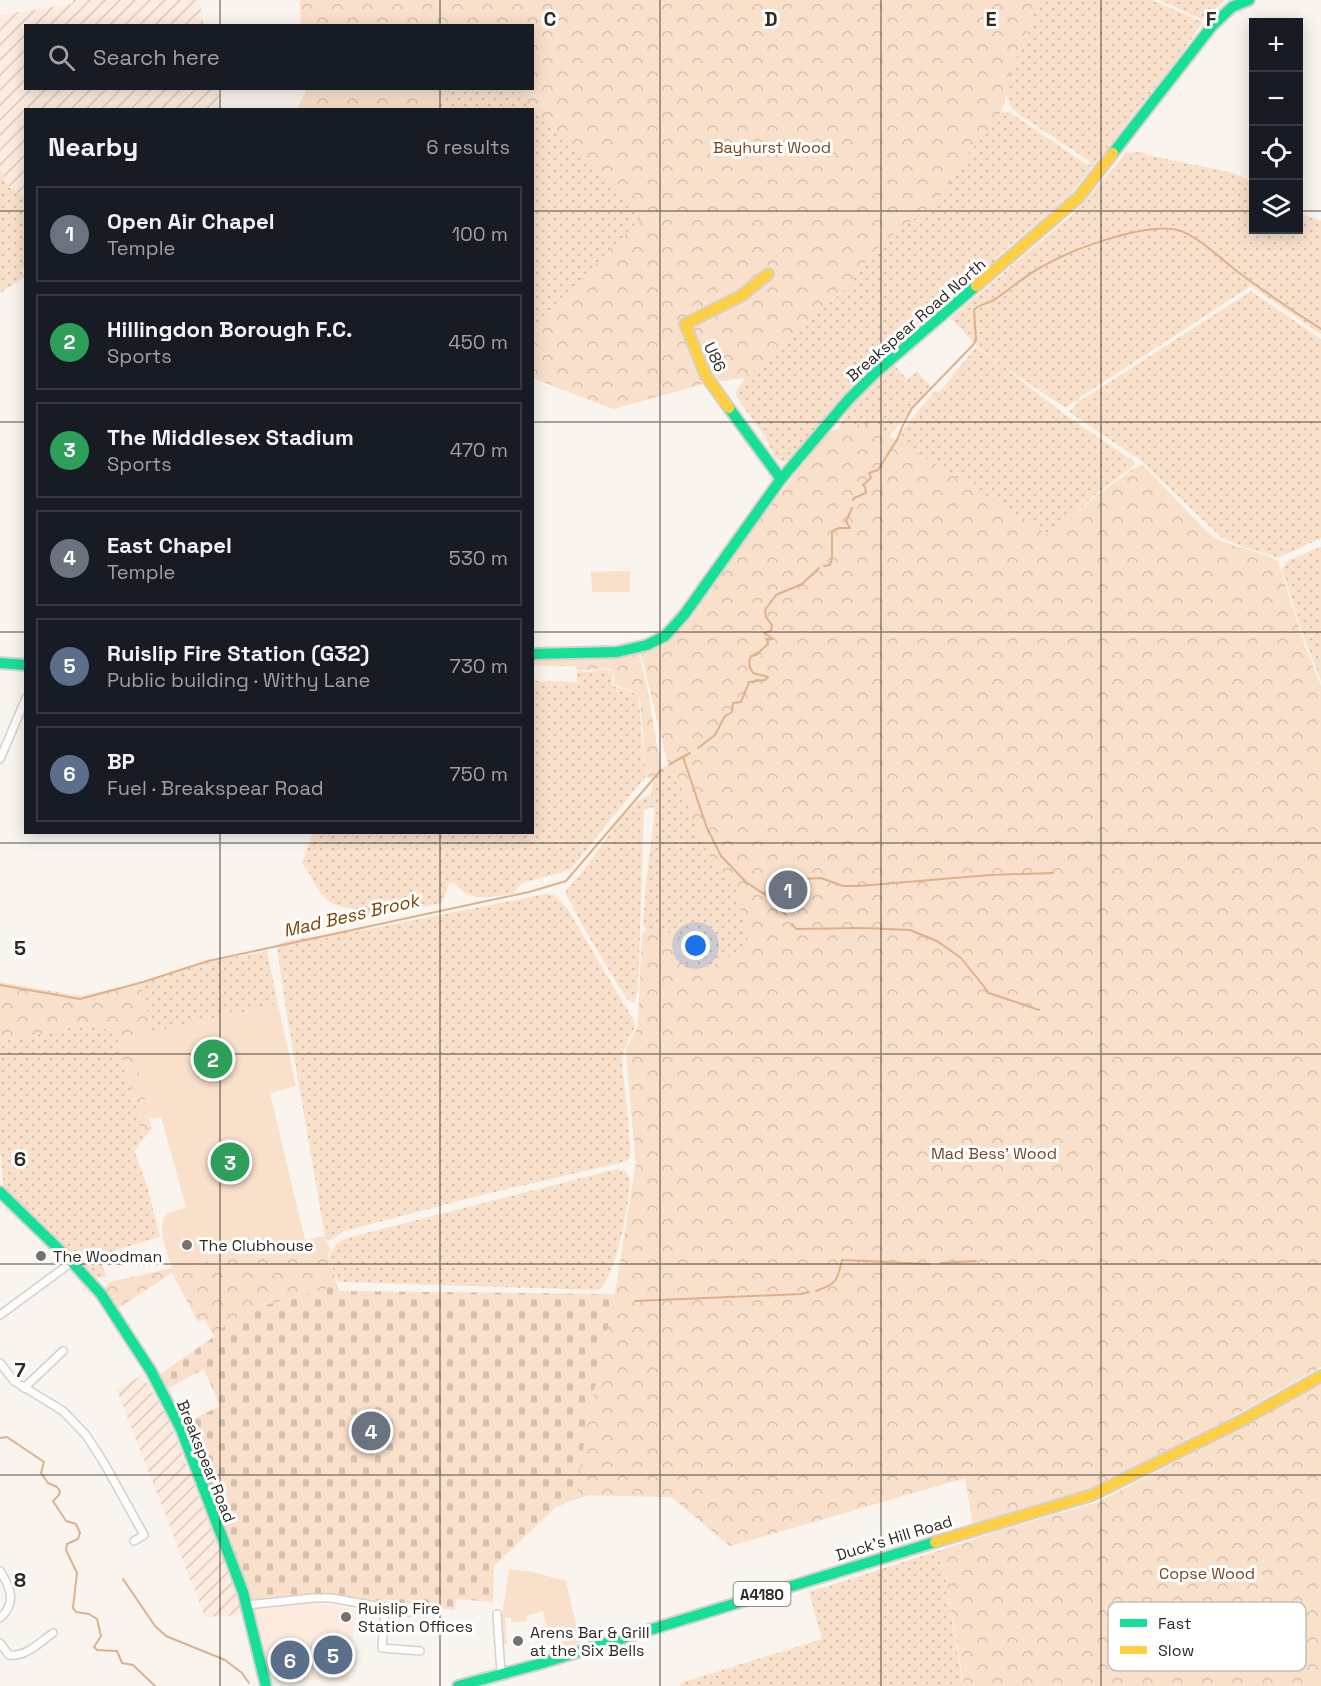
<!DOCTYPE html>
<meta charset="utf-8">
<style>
body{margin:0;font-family:"Space Grotesk",sans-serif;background:#20242c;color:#f1f3f6}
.controls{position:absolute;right:18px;top:18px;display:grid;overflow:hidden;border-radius:0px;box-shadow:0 3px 15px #0003}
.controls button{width:54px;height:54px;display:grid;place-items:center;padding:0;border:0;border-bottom:2px solid #363941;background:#171b24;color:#f1f3f6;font:30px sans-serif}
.you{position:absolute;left:696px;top:946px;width:21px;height:21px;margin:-15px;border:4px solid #fff;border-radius:50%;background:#1a73e8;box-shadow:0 0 0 9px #1a73e833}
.badge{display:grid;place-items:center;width:39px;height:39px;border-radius:50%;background:#1a73e8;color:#fff;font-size:20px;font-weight:700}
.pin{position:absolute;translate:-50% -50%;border:3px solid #fff;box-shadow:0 2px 6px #0006}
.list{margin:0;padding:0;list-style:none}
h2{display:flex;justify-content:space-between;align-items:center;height:78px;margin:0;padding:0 24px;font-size:26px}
h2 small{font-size:20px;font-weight:400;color:#9ea1a6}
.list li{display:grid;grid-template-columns:39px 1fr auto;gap:18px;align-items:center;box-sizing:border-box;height:96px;margin:0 12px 12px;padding:0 12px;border:2px solid #363941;border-radius:0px}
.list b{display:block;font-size:22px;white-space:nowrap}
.list p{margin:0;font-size:20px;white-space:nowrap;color:#9ea1a6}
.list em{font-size:20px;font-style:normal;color:#9ea1a6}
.icon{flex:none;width:33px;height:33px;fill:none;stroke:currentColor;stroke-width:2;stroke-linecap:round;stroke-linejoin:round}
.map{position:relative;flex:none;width:1321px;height:1686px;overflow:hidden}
.search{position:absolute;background:#171b24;box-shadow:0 3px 15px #0003;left:24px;top:24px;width:510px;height:66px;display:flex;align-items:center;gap:15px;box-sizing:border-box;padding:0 21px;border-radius:0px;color:#9ea1a6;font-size:22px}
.panel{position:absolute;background:#171b24;box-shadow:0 3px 15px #0003;left:24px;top:108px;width:510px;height:726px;border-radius:0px}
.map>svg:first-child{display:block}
.built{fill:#fcebde}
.industrial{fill:url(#industrial-furrows)}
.grass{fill:url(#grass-dots);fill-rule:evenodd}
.forest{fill:url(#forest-crowns)}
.cemetery{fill:url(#cemetery-stones)}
.garden{fill:#f9e0cb}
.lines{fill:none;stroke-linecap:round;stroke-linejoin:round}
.stream{stroke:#ddb18a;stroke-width:2}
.street-casing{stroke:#d6d0cb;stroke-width:10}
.fast-casing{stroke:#d6d0cb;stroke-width:14}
.slow-casing{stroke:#d6d0cb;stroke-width:14}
.street{stroke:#fefdfc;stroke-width:7}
.fast{stroke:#16e098;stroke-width:10}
.slow{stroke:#ffcf43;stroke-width:10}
.grid{fill:none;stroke:#302924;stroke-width:1.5;stroke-opacity:0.55}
.poi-dot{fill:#77706b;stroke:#fff;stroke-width:2}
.labels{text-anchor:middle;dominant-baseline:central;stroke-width:6;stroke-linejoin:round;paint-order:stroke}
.shield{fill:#fff;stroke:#6e6966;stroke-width:1.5}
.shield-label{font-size:15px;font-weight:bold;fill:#302924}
.park-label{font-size:16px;fill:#734922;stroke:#fff}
.street-label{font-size:16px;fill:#302924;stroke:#fff}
.poi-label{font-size:16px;fill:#302924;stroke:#fff;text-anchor:start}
.water-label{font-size:18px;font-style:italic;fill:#7e4500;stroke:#fff}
.key{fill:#fff;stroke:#c1bfbd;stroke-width:1.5}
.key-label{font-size:16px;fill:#302924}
.grid-label{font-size:20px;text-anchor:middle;font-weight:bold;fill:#302924;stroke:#fff;stroke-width:6;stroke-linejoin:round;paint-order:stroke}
</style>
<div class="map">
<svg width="1321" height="1686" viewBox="0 0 1321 1686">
<defs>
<pattern id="industrial-furrows" width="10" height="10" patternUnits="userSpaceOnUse" patternTransform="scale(1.5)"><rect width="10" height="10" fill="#fcebde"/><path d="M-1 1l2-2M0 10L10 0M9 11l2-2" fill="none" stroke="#d8cabe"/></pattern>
<pattern id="grass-dots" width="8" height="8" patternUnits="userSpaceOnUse" patternTransform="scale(1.5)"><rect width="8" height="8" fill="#f9e0cb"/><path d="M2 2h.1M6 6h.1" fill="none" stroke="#d6c0ae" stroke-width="1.8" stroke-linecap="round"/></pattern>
<pattern id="forest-crowns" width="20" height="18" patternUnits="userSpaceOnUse" patternTransform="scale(1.5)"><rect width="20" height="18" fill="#f9e0cb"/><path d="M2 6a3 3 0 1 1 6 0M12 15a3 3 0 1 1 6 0" fill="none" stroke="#d6c0ae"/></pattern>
<pattern id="cemetery-stones" width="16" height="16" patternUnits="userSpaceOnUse" patternTransform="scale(1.5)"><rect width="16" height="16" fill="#f9e0cb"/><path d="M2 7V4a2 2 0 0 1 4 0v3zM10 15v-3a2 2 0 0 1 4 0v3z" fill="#d6c0ae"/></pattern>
</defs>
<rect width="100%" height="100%" fill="#faf4ee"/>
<path class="built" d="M306,1602L356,1609L348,1682L292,1679L280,1676L270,1664L254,1609Z"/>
<g class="industrial">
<path d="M73,0H199L204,25L26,26V88L217,89L222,109L26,110L25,199L9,187L0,171V15L72,4Z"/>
<path d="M142,1375L169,1420L245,1615L205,1617L117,1390Z"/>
</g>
<g class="grass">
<path d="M300,0H1152L1203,22L1181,54L1068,198L995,258L996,261L993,264L991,263L983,272L876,359L830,410L790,459L785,462L776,459L764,435L737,398L736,392L746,376L706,383L613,409L533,378L532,110H297L305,93V89L532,88V26L301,25ZM1006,95L1010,106L1018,114L1082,156L1090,162V165H1087L1011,113L1004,111L1000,113Z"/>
<path d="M1160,0H1226L1203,20Z"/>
<path d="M1142,152L1147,155L1234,173L1253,182L1254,230H1298L1299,213L1321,221V334L1251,286L1079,398L1080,401L1251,291L1321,339V538L1278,558L1241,546L1222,538L1140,460L1069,412L1078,403L1077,401H1074L1067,407H1064L1004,367L1064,414L1135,462V465L1095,495L1056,533L1096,496L1136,467L1141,465L1145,467L1209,534L1223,542L1273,558L1278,562L1304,644L1321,686V1367L1228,1419L1092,1488L973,1523L965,1478L730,1546L671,1497L588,1495L576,1499L603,1345L615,1294L636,1163L626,1050L638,1026L642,935L647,930L643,926L646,882L655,810L651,807L644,810L638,990L634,1003L627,999L622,991L589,937L565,893L567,889C574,881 582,873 588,864C603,846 628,800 650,795L651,797C652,784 654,769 668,765L641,653C688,636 704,590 733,553C764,513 796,473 828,434L834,430L841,428L840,425C851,401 874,383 894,365L907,379L917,371L932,388L889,436L896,441L897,436L935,391L939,392L976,347L1001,365L975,344L951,318L1074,213L1126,153Z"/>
<path d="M0,171L9,187L26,199L25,268L20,269L25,277L0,293Z"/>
<path d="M1321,547V681L1303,635L1282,569L1287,561Z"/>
<path d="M601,669L614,671L612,681L613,686L638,694L646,776L570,870L522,883L513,894C498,895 480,900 467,894C460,891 458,884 451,882L449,884L442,903L359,919L352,909C316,903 321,888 302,863L313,833L532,832L533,681L577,682V671L590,672Z"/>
<path d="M546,894L554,895L567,908L633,1019L635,1026L624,1051L622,1060L631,1153L629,1159L623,1162L482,1195L344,1231L330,1241L325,1237L285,1004L277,946L280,943L290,940L374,928Z"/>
<path d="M267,951L278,1004L149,1033L151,1026L140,984L208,962Z"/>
<path d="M89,1024L116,1032L145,1137L135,1150V1153L147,1186L160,1237L100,1255L106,1277L97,1278L4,1192L0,1152V1042Z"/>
<path d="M617,1169L625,1171L629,1177C633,1194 614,1281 599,1290L345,1282L338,1281L334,1274L329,1256L337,1243L347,1238Z"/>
<path d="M941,1550L963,1686H681L680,1684L687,1681L822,1639L809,1592Z"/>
</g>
<g class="forest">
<path d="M300,0H1040L1008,79L1005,102L993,127L977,143L957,169L946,189L924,213L901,227L869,256L850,285L744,378L706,383L613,409L533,378V327L643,217L510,89L532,88V26L301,25Z"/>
<path d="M305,89V88L445,89L427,109H297L305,93Z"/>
<path d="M865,423L915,451L1051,537L1096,496L1141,465L1209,534L1223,542L1273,558L1278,562L1304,644L1321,686V1367L1228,1419L1092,1488L973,1523L965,1478L730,1546L671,1497L588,1495L576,1499L587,1424L615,1294L636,1163L626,1050L638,1026L642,935L647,930L679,934L683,940L682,964C705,974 735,958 748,938L739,906V893L702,844L680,784L674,770L668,764L641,653C688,636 704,590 733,553C764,513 796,473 828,434C839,426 853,428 865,423Z"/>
<path d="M639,654L647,687L661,767L653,780L646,776L640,699L635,692L614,685V671C604,665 591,672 578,670L574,666H533L532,658Z"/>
<path d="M0,982L80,996L140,983L151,1026L149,1033L131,1037L152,1129L145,1137L116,1032L89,1024L0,1042Z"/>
<path d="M324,1236L330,1248L328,1256L337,1284L318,1292L290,1298L228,1322L221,1331L214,1337L204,1319L198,1322L172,1273L117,1309L104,1287L110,1282L172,1268C183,1271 196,1271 205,1262Z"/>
<path d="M1321,1382V1686H964L941,1550L1001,1530L1098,1502L1243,1427Z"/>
</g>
<path class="cemetery" d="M337,1284L339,1291L615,1294L587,1424L576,1499L556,1507L494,1566L493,1602L456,1599L455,1610L321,1594L248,1603L183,1424L220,1406L204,1369L167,1389L160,1374L214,1337C220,1333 224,1325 230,1321C263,1300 302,1299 337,1284Z"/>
<g class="garden">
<path d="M630,571V592H592L591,572Z"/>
<path d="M278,1004L296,1086L270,1093L305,1240L205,1262C196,1271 183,1271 172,1268C168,1255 154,1223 168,1214C173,1211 180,1210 186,1207L161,1117L150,1119L130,1037Z"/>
<path d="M509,1569L537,1573L566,1581L580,1643L539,1655V1652L562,1645L558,1630L548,1632L543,1611L526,1616L527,1621L511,1623V1618H505L507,1644L502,1645V1614Z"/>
</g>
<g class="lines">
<g class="stream">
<path d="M853,500L854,498L866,493L865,487L863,485L871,478L869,473L878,470L898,438L902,427L912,408L973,345L976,340L974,310C979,304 987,304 994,300C1010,289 1026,275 1043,266C1073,249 1145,222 1178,230C1196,235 1223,260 1238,272C1265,292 1293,311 1321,329"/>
<path d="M824,566L830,565L832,558V531L839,528H850L846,521L852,508"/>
<path d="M698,748L715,735L725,716L732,712L733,703L741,702L749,682L765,680L768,677L753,673C749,667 748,663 751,656L756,655L768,644L766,639H773L764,633L771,631L772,625L766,617L765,610L776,595L802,584L819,568"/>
<path d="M683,757L707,828L721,856L746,882L767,896"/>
<path d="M670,764L690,753"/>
<path d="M782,884L802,879L821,878L843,886H859L990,875L1053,873"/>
<path d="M764,893L772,889"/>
<path d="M772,901L786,915"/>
<path d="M792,924L796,929L863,928L910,930L937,941L961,958L989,993L1039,1010"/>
<path d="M0,985L80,999L143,982L208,961L529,892L566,881L661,770"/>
<path d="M941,1263L976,1261"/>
<path d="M816,1291C837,1284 837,1281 842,1260L929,1264"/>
<path d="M635,1301L801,1294L809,1292"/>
<path d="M0,1438L7,1437L44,1462L41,1473L48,1483L57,1487L60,1491L59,1495L53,1501L66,1521L76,1524L80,1533L78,1539L67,1544L66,1550L77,1573L73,1608L76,1612L89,1614L97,1619L101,1636L94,1647L97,1650L117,1651L122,1663L133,1665L155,1686"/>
<path d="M123,1579L155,1626L166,1636L225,1660L242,1673L249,1683"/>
</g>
<defs>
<g id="street">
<path d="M0,759L26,698"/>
<path d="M0,1315L72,1262"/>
<path d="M0,1363L14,1381L63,1411L86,1435L104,1463L144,1535L134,1541"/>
<path d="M24,1388L63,1351"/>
<path d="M0,1571C11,1588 17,1603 0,1618"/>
<path d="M247,1605L313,1598H331L410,1612"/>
<path d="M385,1608L382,1648L420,1651"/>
<path d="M497,1614L501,1673"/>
<path d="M0,1643L9,1655C26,1657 39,1643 53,1633"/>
</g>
<g id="fast">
<path d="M1113,153L1212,26L1232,7L1249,0"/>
<path d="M729,408L781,479"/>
<path d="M532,654L617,652L647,645L665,636L684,615L781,479L848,400L875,373L976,286"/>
<path d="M0,663L26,665"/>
<path d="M0,1192L72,1262L101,1294L151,1371L181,1429L243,1592L266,1686"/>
<path d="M458,1686L539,1664L935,1542"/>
</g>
<g id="slow">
<path d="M976,286L1078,198L1113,153"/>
<path d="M729,408L706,376L685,324L741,296L768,274"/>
<path d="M935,1542L1092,1495L1241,1421L1321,1376"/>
</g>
</defs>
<use href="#street" class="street-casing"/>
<use href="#fast" class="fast-casing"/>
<use href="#slow" class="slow-casing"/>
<use href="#street" class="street"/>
<use href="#fast" class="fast"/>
<use href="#slow" class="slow"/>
</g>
<path class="grid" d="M220,0V26M440,0V26M660,0V1686M881,0V1686M1101,0V1686M220,88V110M440,88V110M0,211H26M532,211H1254M1298,211H1321M0,422H26M532,422H1321M0,632H26M532,632H1321M220,832V1686M440,832V1686M0,843H1321M0,1054H1321M0,1264H1321M0,1475H1321"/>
<g class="poi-dot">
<circle cx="187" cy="1245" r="6"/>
<circle cx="41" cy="1256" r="6"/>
<circle cx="346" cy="1617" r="6"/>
<circle cx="518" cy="1641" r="6"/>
</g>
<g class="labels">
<rect class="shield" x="733.5" y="1582" width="57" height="24" rx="4.5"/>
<g class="shield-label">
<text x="762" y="1594">A4180</text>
</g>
<g class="park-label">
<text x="772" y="147">Bayhurst Wood</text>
<text x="994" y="1153">Mad Bess' Wood</text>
<text x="1207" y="1573">Copse Wood</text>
</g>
<g class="street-label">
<text transform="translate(916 320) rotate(-41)">Breakspear Road North</text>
<text transform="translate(715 357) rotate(65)">U86</text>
<text transform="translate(206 1461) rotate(68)">Breakspear Road</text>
<text transform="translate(894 1538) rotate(-17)">Duck's Hill Road</text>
</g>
<g class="poi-label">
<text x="199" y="1245">The Clubhouse</text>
<text x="53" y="1256">The Woodman</text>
<text x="358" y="1608">Ruislip Fire<tspan x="358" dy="18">Station Offices</tspan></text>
<text x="530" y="1632">Arens Bar &amp; Grill<tspan x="530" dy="18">at the Six Bells</tspan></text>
</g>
<g class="water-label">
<text transform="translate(351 915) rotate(-13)">Mad Bess Brook</text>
</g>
</g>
<rect x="1108" y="1602" width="198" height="69" rx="9" class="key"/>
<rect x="1120" y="1619" width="27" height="8" fill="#16e098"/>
<rect x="1120" y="1646" width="27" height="8" fill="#ffcf43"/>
<g class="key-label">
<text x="1158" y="1629">Fast</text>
<text x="1158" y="1656">Slow</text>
</g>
<g class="grid-label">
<text x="550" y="26">C</text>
<text x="771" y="26">D</text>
<text x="991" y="26">E</text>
<text x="1211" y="26">F</text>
<text x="20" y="955">5</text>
<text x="20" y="1166">6</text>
<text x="20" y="1377">7</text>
<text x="20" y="1587">8</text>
</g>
</svg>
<div class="controls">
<button>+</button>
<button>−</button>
<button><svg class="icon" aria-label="locate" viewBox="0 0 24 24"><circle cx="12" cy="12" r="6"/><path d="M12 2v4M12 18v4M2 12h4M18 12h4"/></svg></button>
<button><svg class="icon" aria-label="layers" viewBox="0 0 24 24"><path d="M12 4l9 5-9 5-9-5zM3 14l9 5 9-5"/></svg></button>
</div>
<div class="you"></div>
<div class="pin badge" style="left:788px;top:890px;background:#6b7280">1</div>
<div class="pin badge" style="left:213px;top:1059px;background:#2e9e5b">2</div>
<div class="pin badge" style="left:230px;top:1162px;background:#2e9e5b">3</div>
<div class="pin badge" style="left:371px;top:1431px;background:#6b7280">4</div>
<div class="pin badge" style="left:333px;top:1655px;background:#5c6f8a">5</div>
<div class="pin badge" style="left:290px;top:1660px;background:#5c6f8a">6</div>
<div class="search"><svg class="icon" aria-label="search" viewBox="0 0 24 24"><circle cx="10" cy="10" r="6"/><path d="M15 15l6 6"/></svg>Search here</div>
<section class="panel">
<h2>Nearby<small>6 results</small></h2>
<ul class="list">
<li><span class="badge" style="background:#6b7280">1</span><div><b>Open Air Chapel</b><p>Temple</p></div><em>100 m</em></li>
<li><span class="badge" style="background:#2e9e5b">2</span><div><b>Hillingdon Borough F.C.</b><p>Sports</p></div><em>450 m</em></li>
<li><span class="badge" style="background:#2e9e5b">3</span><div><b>The Middlesex Stadium</b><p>Sports</p></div><em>470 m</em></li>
<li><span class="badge" style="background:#6b7280">4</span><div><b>East Chapel</b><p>Temple</p></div><em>530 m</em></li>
<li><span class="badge" style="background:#5c6f8a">5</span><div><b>Ruislip Fire Station (G32)</b><p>Public building · Withy Lane</p></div><em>730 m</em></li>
<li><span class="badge" style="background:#5c6f8a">6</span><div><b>BP</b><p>Fuel · Breakspear Road</p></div><em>750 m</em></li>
</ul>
</section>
</div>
